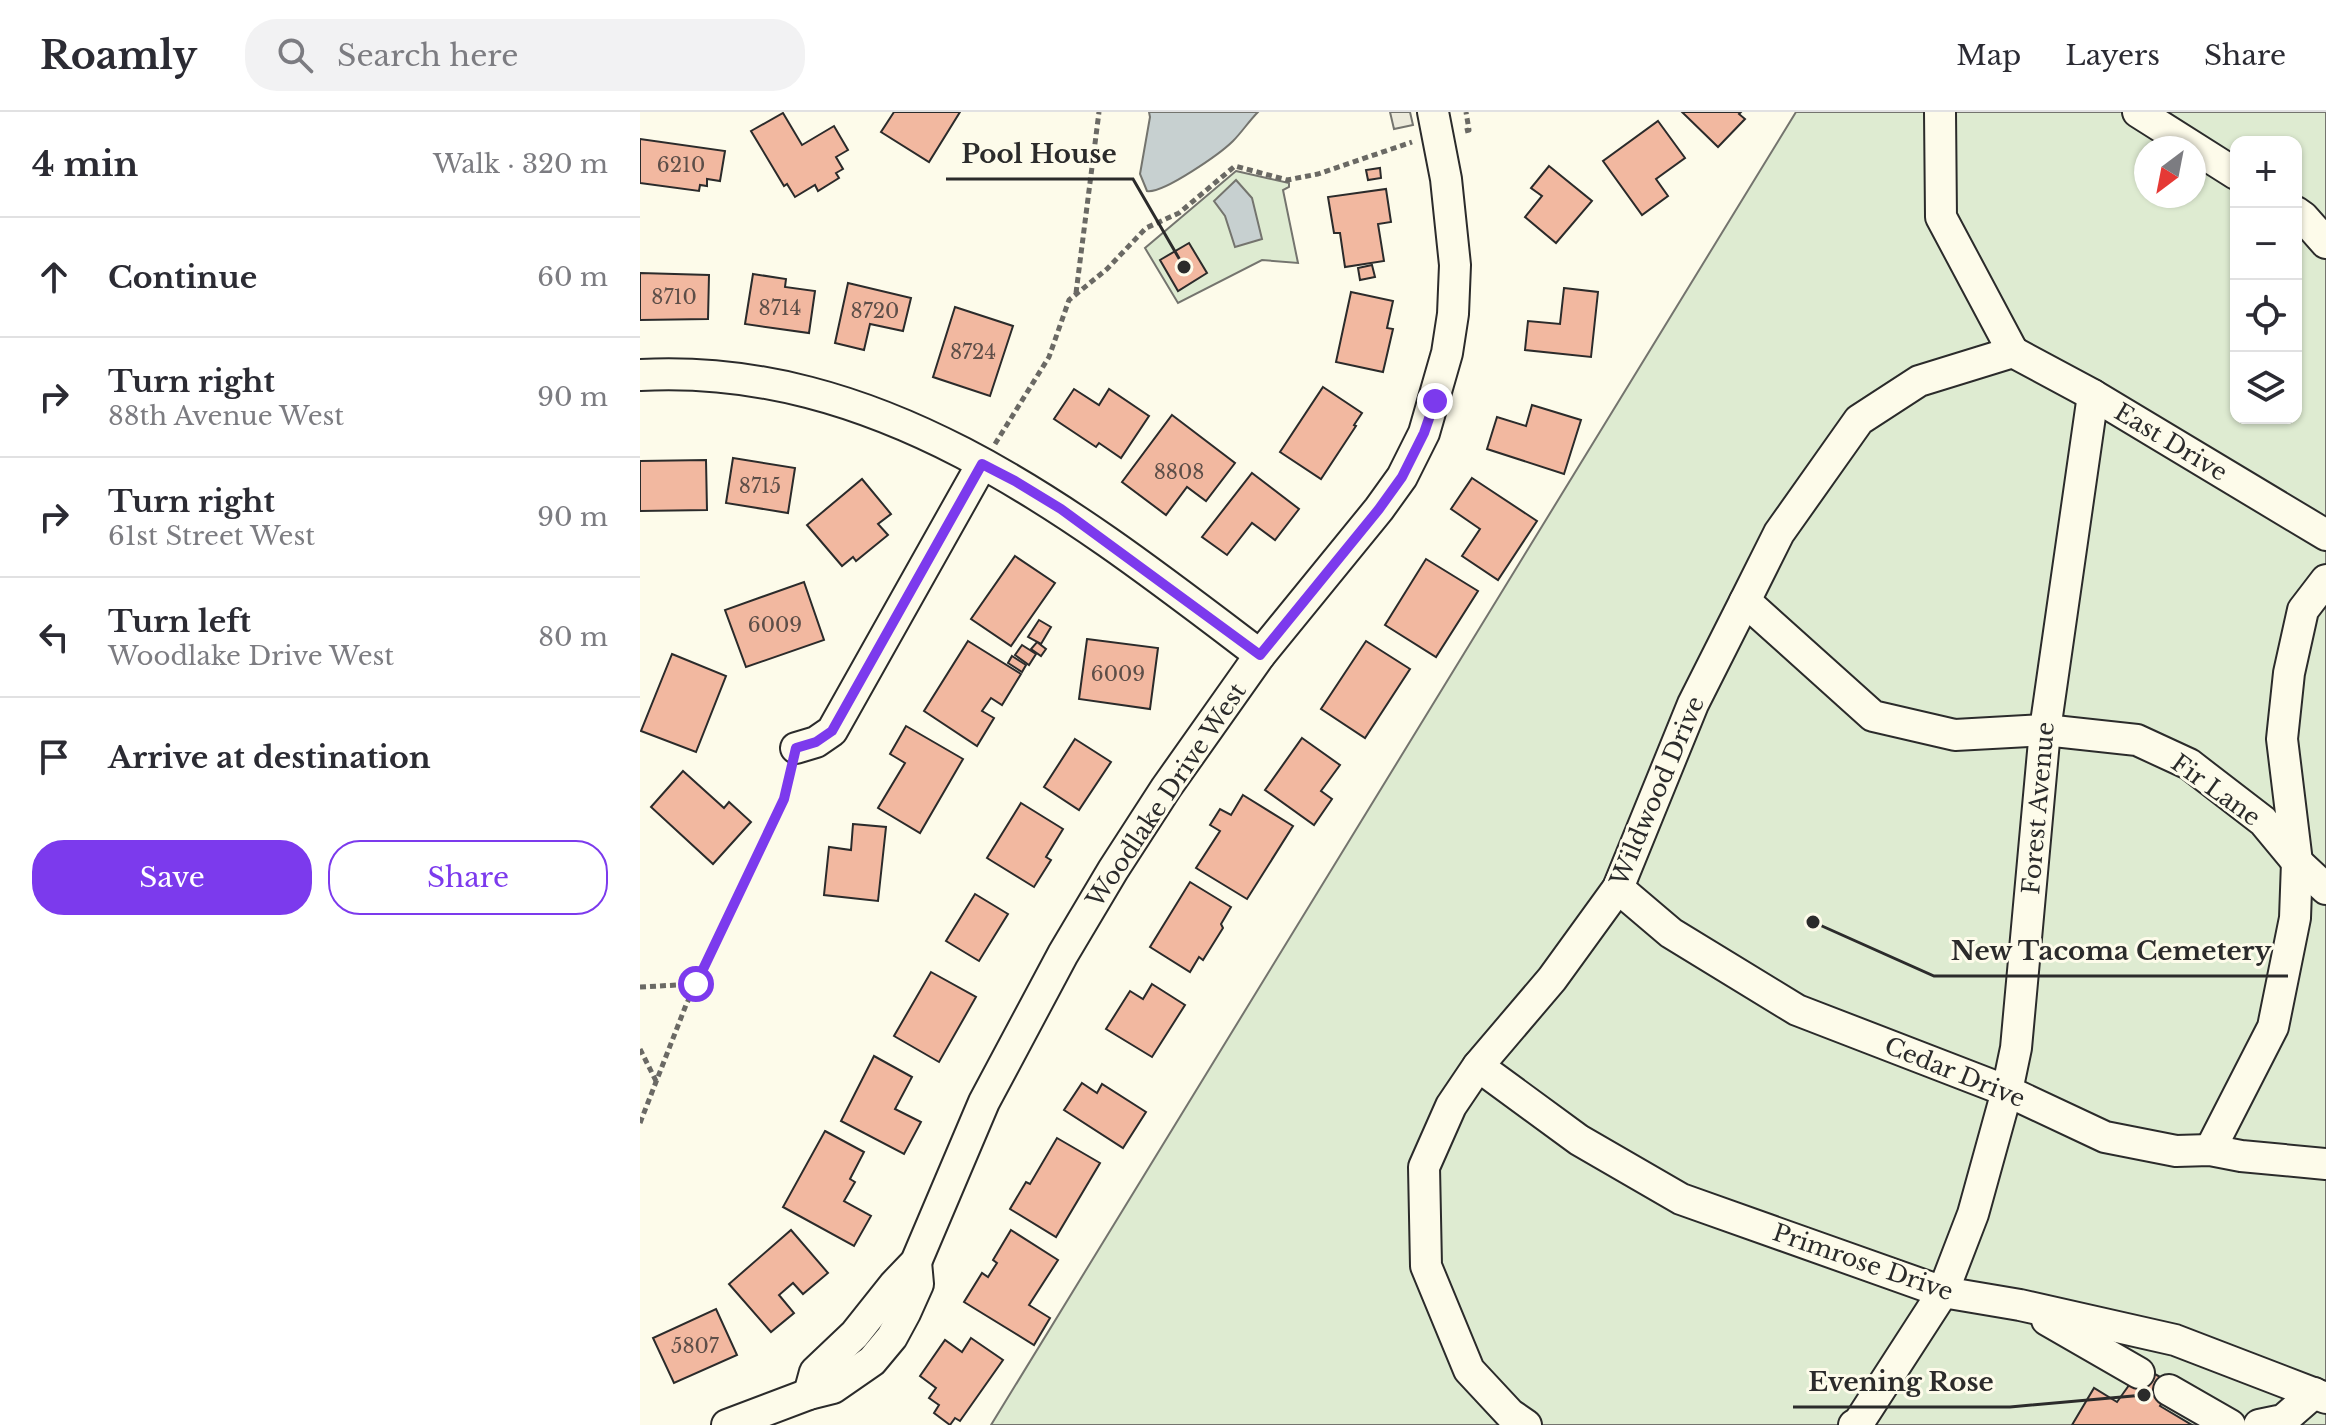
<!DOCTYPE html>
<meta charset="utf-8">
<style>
body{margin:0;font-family:"Libre Baskerville",serif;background:#f2f2f3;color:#2b2b33}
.controls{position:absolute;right:24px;top:24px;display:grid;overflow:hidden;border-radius:16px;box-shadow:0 2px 6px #0004}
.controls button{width:72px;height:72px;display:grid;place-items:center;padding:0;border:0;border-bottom:2px solid #e1e1e2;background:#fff;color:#2b2b33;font:40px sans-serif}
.compass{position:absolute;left:1494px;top:24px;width:72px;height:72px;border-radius:50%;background:#fff;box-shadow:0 2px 6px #0004;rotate:212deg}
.stop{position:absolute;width:24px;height:24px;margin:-18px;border:6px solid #7c3aed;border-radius:50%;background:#fff}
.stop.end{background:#7c3aed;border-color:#fff;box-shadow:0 2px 8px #0008}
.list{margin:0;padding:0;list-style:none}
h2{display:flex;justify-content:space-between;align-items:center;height:104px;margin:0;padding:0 32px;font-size:34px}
h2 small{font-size:26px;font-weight:400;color:#7c7c81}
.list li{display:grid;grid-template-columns:52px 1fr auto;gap:24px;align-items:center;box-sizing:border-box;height:120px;padding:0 32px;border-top:2px solid #e1e1e2}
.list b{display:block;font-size:30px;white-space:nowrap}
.list p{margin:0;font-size:26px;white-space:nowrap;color:#7c7c81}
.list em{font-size:26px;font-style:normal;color:#7c7c81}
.actions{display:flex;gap:16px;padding:24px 32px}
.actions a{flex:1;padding:18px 0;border:2px solid #7c3aed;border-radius:32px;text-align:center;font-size:28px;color:#7c3aed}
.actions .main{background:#7c3aed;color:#fff}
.icon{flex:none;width:44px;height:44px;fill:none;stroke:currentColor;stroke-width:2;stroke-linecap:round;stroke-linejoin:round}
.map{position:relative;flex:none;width:1686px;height:1313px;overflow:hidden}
header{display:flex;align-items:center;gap:48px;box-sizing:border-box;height:112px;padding:0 40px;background:#fff;border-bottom:2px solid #e1e1e2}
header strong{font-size:38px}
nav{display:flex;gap:44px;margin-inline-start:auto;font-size:28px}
.search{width:560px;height:72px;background:#f2f2f3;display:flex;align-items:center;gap:20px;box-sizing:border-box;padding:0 28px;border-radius:32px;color:#7c7c81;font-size:30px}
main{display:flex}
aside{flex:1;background:#fff}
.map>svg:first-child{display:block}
.green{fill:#deebd1;stroke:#74746e;stroke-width:2;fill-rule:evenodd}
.parking{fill:#eceadb;stroke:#74746e;stroke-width:2}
.water{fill:#c7d0d0;stroke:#74746e;stroke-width:2}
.building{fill:#f2b8a0;stroke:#2b2b2b;stroke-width:2}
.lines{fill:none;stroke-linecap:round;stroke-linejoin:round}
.minor-casing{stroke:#2b2b2b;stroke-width:34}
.path{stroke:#6a6964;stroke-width:5;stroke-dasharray:6 4;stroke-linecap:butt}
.minor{stroke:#fdfbea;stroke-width:30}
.route{stroke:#7c3aed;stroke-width:10}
.labels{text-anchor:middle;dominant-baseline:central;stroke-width:6;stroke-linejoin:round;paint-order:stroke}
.number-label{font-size:20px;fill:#5d4e48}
.street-label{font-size:24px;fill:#2b2b2b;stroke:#fdfbea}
.leader{fill:none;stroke:#2b2b2b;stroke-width:3}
.callout-dot{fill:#2b2b2b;stroke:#fdfbea;stroke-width:3}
.callout-label{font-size:26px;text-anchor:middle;font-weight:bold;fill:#2b2b2b;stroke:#fdfbea;stroke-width:6;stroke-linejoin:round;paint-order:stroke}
</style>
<header>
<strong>Roamly</strong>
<div class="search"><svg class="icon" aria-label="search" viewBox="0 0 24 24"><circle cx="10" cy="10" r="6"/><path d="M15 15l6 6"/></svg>Search here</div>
<nav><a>Map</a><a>Layers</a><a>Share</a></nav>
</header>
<main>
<aside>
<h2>4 min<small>Walk · 320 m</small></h2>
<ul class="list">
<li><svg class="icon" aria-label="ahead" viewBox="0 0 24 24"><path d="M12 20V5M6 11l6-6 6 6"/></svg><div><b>Continue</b></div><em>60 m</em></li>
<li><svg class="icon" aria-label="right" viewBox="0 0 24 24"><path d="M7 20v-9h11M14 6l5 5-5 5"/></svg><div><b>Turn right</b><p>88th Avenue West</p></div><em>90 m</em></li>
<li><svg class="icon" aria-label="right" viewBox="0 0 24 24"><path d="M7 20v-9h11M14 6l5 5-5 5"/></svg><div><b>Turn right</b><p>61st Street West</p></div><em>90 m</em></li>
<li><svg class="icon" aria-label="left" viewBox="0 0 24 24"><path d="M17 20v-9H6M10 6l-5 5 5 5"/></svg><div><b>Turn left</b><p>Woodlake Drive West</p></div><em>80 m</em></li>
<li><svg class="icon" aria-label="arrive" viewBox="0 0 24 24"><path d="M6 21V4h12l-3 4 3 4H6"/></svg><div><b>Arrive at destination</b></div></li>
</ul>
<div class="actions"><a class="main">Save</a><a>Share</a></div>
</aside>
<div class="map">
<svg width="1686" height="1313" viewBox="0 0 1686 1313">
<rect width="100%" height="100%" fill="#fdfbea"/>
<g class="green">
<path d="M1156,0H1686V1313H351ZM1596,30H1656V306H1596ZM1506,36H1554V84H1506Z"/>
<path d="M596,59L649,71V75L643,78L658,151L622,148L538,191L505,136Z"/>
</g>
<path class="parking" d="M750,0H770L773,13L754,17Z"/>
<g class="water">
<path d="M509,0H618C609,9 602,20 593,29C581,41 523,82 507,79L500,62L510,5Z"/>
<path d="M596,68L612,86L622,127L595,135L585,104L574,89Z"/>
</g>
<g class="building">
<path d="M254,0H320L289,50L241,20Z"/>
<path d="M1042,0H1101L1099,2L1105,7L1078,35Z"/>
<path d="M143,1L162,33L194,14L208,38L196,45L203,57L196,61L199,66L178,79L175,73L155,85L147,72L144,74L111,19Z"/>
<path d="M1018,9L1045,46L1016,67L1028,84L1002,103L963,49Z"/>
<path d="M0,27L85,39L80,69L67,67V74L60,73L59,79L0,71Z"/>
<path d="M909,54L952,89L916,131L885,105L902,84L891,76Z"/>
<path d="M740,56L741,66L728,68L726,58Z"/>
<path d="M746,77L751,110L738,112L744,149L705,155L700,121H694L688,85Z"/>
<path d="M549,131L567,161L538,179L520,148Z"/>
<path d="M732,153L735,165L720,168L718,156Z"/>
<path d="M0,161L69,163L68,207L0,208Z"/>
<path d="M113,162L146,167L145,175L175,179L169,221L105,212Z"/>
<path d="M208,171L271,186L263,219L230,212L224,238L195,231Z"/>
<path d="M924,176L958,180L951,245L885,238L888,209L920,212Z"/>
<path d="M711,180L753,189L747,216L753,217L743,260L696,250Z"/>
<path d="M315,195L373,214L350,284L293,265Z"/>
<path d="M683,275L722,301L714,313L716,314L681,367L640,340Z"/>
<path d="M434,277L459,293L469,277L509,304L481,346L459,331L456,335L414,307Z"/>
<path d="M892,293L941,308L924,362L847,337L857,305L886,314Z"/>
<path d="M532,303L595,351L566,389L547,375L526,403L482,370Z"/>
<path d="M93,346L155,356L148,401L86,391Z"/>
<path d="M66,348L67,398L0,399V349Z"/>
<path d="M612,361L659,397L635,428L612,411L587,443L562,425Z"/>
<path d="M832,366L897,409L858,468L822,444L840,417L811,397Z"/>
<path d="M222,367L251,402L238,412L248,423L216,449L213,445L202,454L167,413Z"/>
<path d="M375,444L415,471L371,534L331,507Z"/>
<path d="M786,447L838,479L796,545L745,513Z"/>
<path d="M164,470L184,528L106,555L85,498Z"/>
<path d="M399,508L411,515L401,532L388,525Z"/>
<path d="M447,527L518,536L510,597L439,587Z"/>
<path d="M328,529L381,562L362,593L351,586L342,599L354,606L337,634L284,599Z"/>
<path d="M726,529L770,557L725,626L681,597Z"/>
<path d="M397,530L406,537L401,544L391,537Z"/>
<path d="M382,533L396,542L389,553L375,543Z"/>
<path d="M32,542L86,564L56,640L1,619Z"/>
<path d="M372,544L386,553L382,560L368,551Z"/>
<path d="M266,614L323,647L280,721L238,696L265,651L250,642Z"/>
<path d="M662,626L700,653L681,679L692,687L674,713L625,678Z"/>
<path d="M435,627L471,650L439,698L404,675Z"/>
<path d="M43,659L84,696L89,690L111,710L73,752L11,695Z"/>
<path d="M603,683L653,714L607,787L556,756L580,719L570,713L580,697L591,703Z"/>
<path d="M381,691L423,717L406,745L411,748L394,775L347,746Z"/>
<path d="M213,712L246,715L238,789L184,783L189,735L211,738Z"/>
<path d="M550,770L591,795L581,812L583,816L563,848L559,845L550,860L510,835Z"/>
<path d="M335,782L368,802L339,849L306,829Z"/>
<path d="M291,860L336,885L299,950L254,924Z"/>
<path d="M512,872L545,893L512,945L466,917L490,879L503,887Z"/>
<path d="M234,944L272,965L255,997L281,1010L264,1042L201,1009Z"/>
<path d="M442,971L457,981L462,972L506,1000L483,1036L424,998Z"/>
<path d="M185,1019L224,1040L210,1067L215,1070L204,1089L231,1104L214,1134L143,1095Z"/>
<path d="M417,1026L460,1051L416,1125L370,1097L386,1070L390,1072Z"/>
<path d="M151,1118L188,1161L163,1182L153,1171L139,1183L154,1201L131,1220L89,1172Z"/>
<path d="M371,1118L418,1148L389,1193L410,1206L394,1233L324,1190L342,1161L348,1165L357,1151L353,1148Z"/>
<path d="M76,1197L97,1243L34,1271L13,1226Z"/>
<path d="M331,1226L363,1248L320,1309L315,1306L310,1313L294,1301L299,1293L289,1286L296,1276L280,1264L305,1228L322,1240Z"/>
<path d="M1502,1255L1533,1272L1520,1294L1552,1313H1432L1454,1276L1477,1290Z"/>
</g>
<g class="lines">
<defs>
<g id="minor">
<path d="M1300,0L1301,105L1373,240"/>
<path d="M1498,0L1596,62"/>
<path d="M1656,100L1663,105L1686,131"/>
<path d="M1373,240L1453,283L1686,423"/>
<path d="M0,263C243,250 437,404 620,543"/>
<path d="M1105,489L1233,604L1315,623L1405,618L1497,628L1549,652L1623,709L1657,750L1686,777"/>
<path d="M156,636L176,630L192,619L342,352"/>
<path d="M978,776L1031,821L1157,898L1367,979L1465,1025L1536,1039L1570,1038L1601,1044L1686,1052"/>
<path d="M838,954L939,1028L1041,1087L1303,1180L1380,1193L1535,1228L1686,1286"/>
<path d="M1570,1038L1633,915L1655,806L1657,750L1642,627L1649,561L1663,498L1686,468"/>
<path d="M1407,1208L1499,1261"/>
<path d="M1529,1278L1590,1313"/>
<path d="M169,1282L175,1260L215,1222L254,1173L276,1150L344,990L423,842L473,758L526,676L620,543L739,397L762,365L784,321L807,241L813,202L815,153L806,67L793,0"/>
<path d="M87,1313L169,1282L193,1276L232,1249L252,1225L265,1201L278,1172L276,1150"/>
<path d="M886,1313L870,1302L829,1258L786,1154L784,1055L811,994L838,954L912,867L978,776L1053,592L1105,489L1139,421L1219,308L1279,269L1373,240"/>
<path d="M1214,1313L1219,1310L1303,1180L1333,1102L1367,979L1376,936L1405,618L1453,283"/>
<path d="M1619,1313L1643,1308L1674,1281"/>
</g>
</defs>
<use href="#minor" class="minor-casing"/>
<g class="path">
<path d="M825,19L829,18L826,0"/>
<path d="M436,181L459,0"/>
<path d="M355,332L409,245L429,188L467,157L506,116L539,101L595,54L647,68L678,62L772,30"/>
<path d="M0,875L56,872"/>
<path d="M0,937L16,969"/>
<path d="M0,1011L46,893L144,687L151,661"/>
</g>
<use href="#minor" class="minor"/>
</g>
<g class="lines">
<path class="route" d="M56,872L144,687L156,636L176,630L192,619L342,352L375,369L421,397L620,543L739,397L762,365L784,321L795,289"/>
</g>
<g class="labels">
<g class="number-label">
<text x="41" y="53">6210</text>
<text x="34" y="185">8710</text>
<text x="140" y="196">8714</text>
<text x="235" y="199">8720</text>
<text x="333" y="240">8724</text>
<text x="539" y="360">8808</text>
<text x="120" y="374">8715</text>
<text x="135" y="513">6009</text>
<text x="478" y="562">6009</text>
<text x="55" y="1234">5807</text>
</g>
<g class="street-label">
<text transform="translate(1531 330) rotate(31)">East Drive</text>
<text transform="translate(1576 678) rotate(36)">Fir Lane</text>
<text transform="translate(1017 679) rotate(-67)">Wildwood Drive</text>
<text transform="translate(526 683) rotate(-56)">Woodlake Drive West</text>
<text transform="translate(1398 696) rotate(-85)">Forest Avenue</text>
<text transform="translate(1315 960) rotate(22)">Cedar Drive</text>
<text transform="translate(1223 1150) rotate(19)">Primrose Drive</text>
</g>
</g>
<path class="leader" d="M544 155L493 67H306M1173 810L1294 864H1648M1504 1283L1370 1295H1153"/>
<g class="callout-dot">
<circle cx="544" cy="155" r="8"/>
<circle cx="1173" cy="810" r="8"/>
<circle cx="1504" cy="1283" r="8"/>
</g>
<g class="callout-label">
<text x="399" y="51">Pool House</text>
<text x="1471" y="848">New Tacoma Cemetery</text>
<text x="1261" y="1279">Evening Rose</text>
</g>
</svg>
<div class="controls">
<button>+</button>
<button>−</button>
<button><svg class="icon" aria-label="locate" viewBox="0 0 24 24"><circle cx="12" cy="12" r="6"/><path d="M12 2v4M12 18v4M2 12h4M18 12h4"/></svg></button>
<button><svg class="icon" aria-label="layers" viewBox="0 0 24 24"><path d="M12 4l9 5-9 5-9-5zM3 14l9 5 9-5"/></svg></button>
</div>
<svg class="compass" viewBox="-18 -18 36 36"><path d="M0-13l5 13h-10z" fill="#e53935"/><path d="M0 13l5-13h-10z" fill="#7c7c81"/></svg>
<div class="stop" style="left:56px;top:872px"></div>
<div class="stop end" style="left:795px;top:289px"></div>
</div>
</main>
